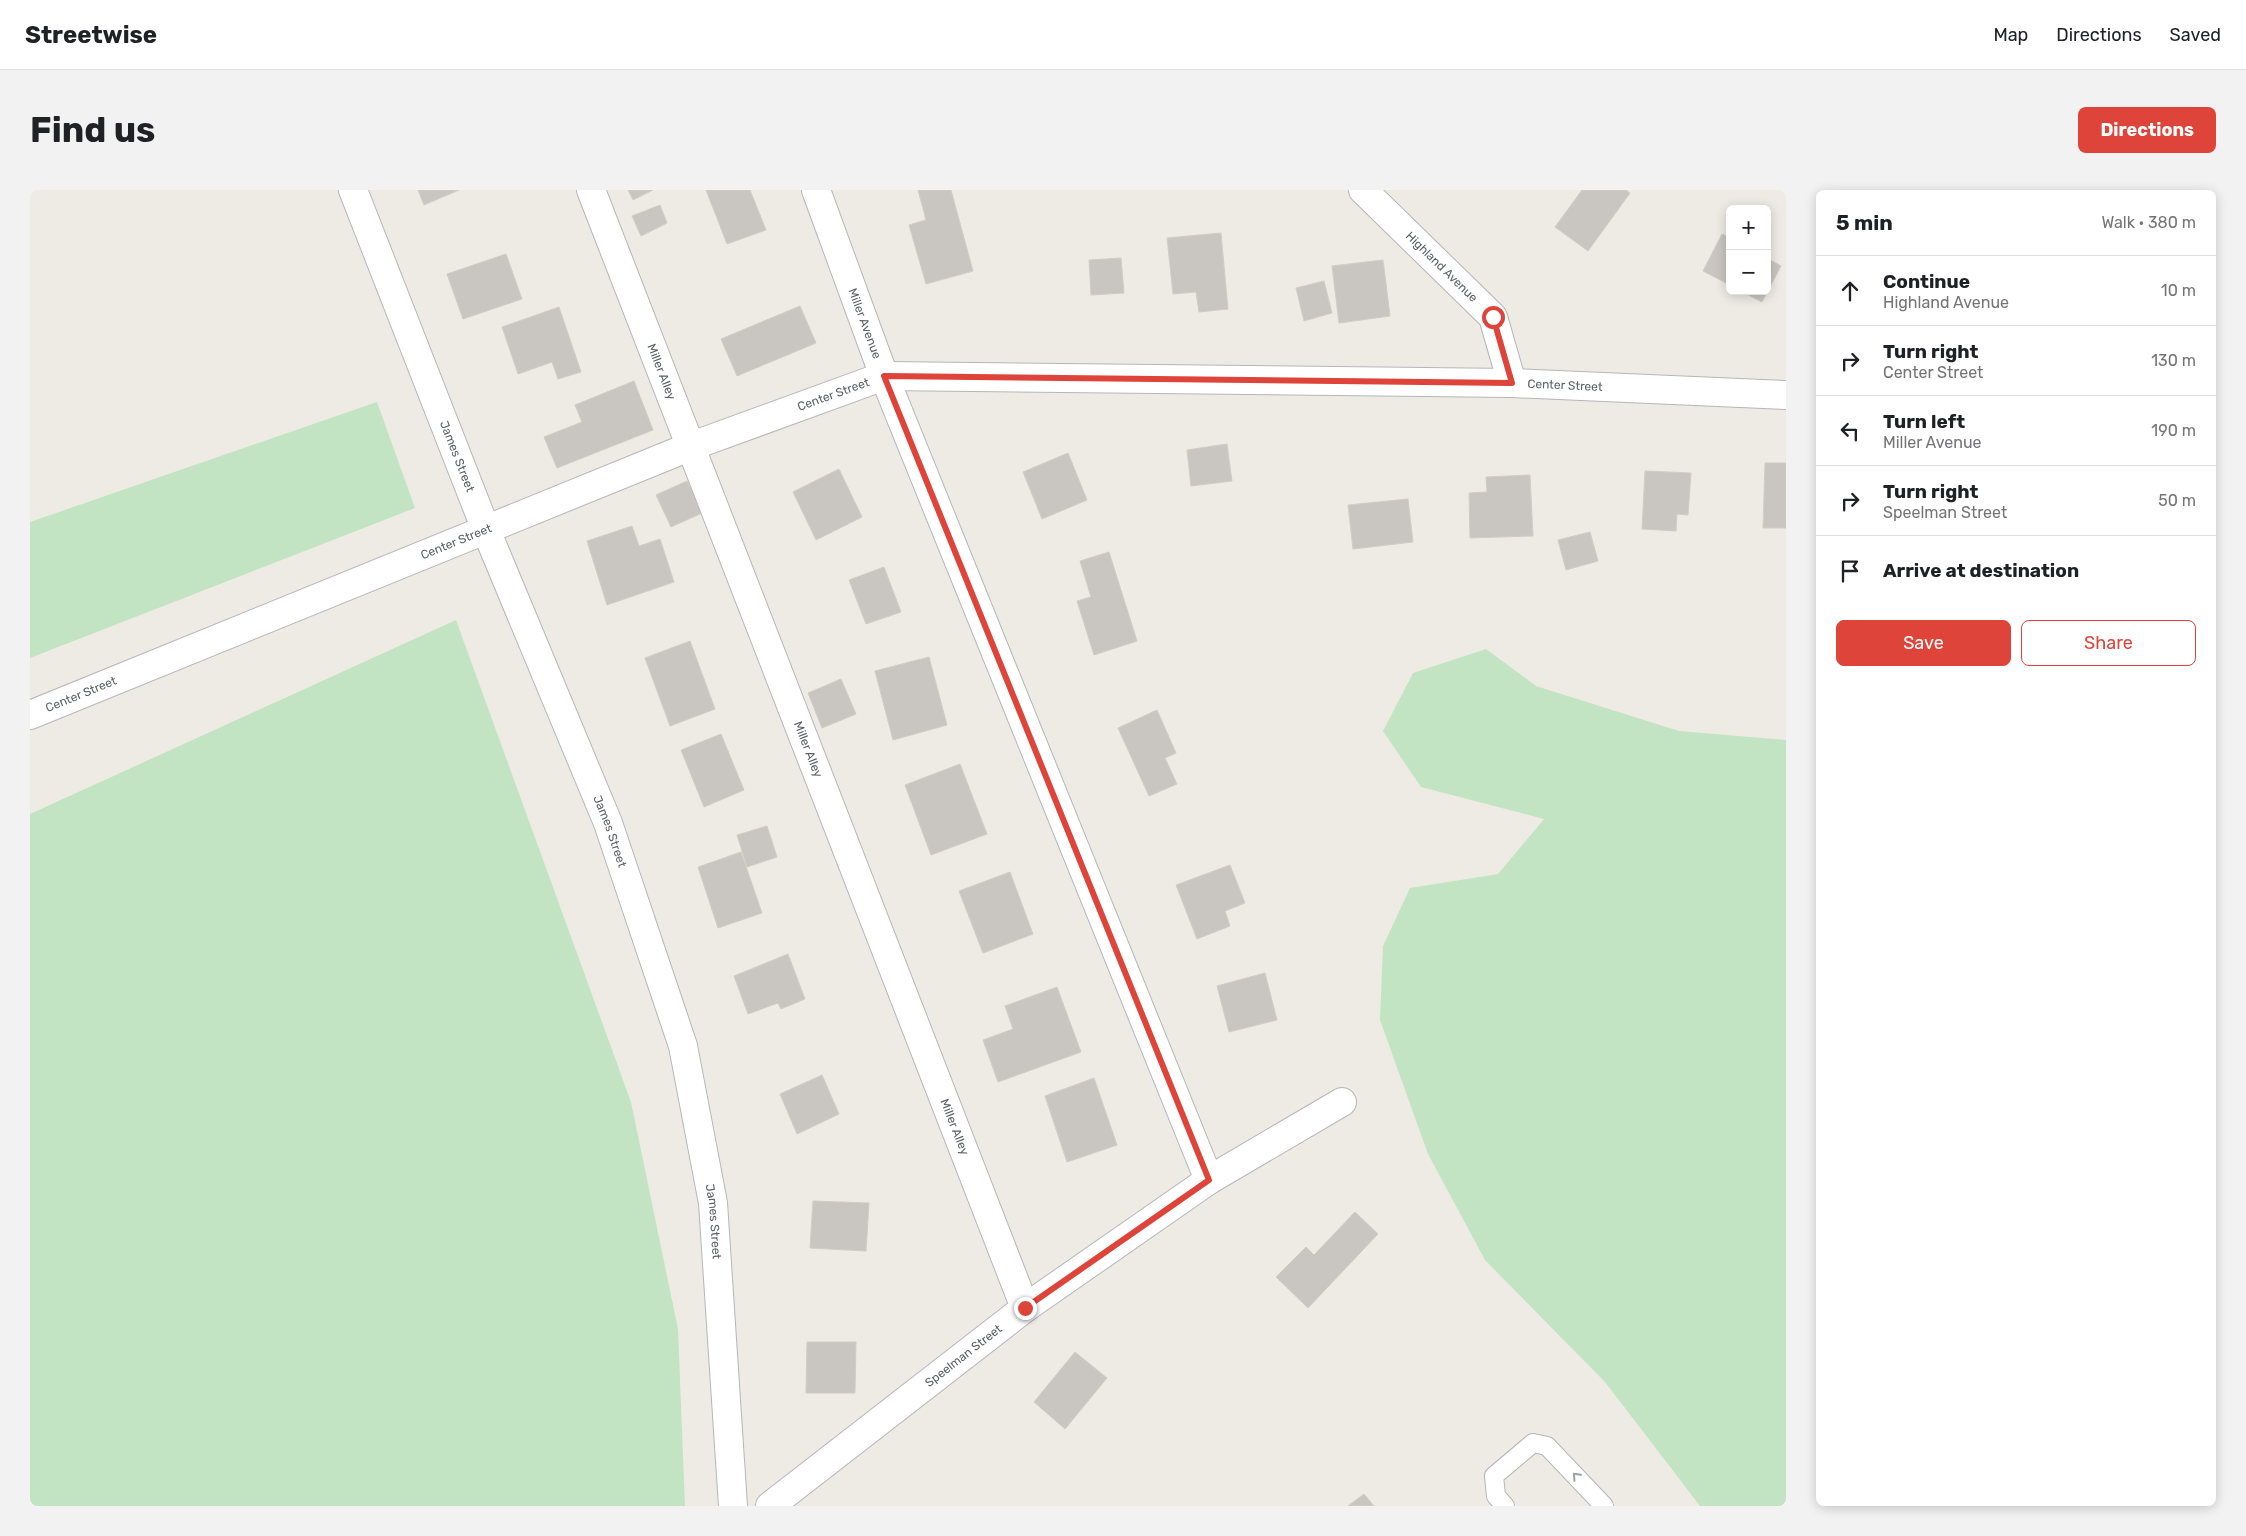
<!DOCTYPE html>
<meta charset="utf-8">
<style>
body{margin:0;font-family:Rubik,sans-serif;background:#f2f2f2;color:#202124}
.controls{position:absolute;right:15px;top:15px;display:grid;overflow:hidden;border-radius:8px;box-shadow:0 2px 12px #0003}
.controls button{width:45px;height:45px;display:grid;place-items:center;padding:0;border:0;border-bottom:1px solid #e0e0e0;background:#fff;color:#202124;font:25px sans-serif}
.stop{position:absolute;width:15px;height:15px;margin:-11px;border:4px solid #de443a;border-radius:50%;background:#fff}
.stop.end{background:#de443a;border-color:#fff;box-shadow:0 1px 5px #0008}
.list{margin:0;padding:0;list-style:none}
h2{display:flex;justify-content:space-between;align-items:center;height:65px;margin:0;padding:0 20px;font-size:21px}
h2 small{font-size:16px;font-weight:400;color:#757577}
.list li{display:grid;grid-template-columns:32px 1fr auto;gap:15px;align-items:center;box-sizing:border-box;height:70px;padding:0 20px;border-top:1px solid #e0e0e0}
.list b{display:block;font-size:19px;white-space:nowrap}
.list p{margin:0;font-size:16px;white-space:nowrap;color:#757577}
.list em{font-size:16px;font-style:normal;color:#757577}
.actions{display:flex;gap:10px;padding:15px 20px}
.actions a{flex:1;padding:11px 0;border:1px solid #de443a;border-radius:8px;text-align:center;font-size:18px;color:#de443a}
.actions .main{background:#de443a;color:#fff}
.icon{flex:none;width:28px;height:28px;fill:none;stroke:currentColor;stroke-width:2;stroke-linecap:round;stroke-linejoin:round}
.map{position:relative;flex:none;width:1756px;height:1316px;overflow:hidden;border-radius:8px}
header{display:flex;align-items:center;gap:30px;box-sizing:border-box;height:70px;padding:0 25px;background:#fff;border-bottom:1px solid #e0e0e0}
header strong{font-size:24px}
nav{display:flex;gap:28px;margin-inline-start:auto;font-size:18px}
.intro{display:flex;align-items:center;justify-content:space-between;box-sizing:border-box;height:120px;padding:0 30px}
h1{margin:0;font-size:35px}
.button{padding:12px 22px;border-radius:8px;background:#de443a;color:#fff;font-size:18px;font-weight:700}
main{display:flex;gap:30px;padding:0 30px}
aside{flex:1;background:#fff;border-radius:8px;box-shadow:0 2px 12px #0003}
.map>svg:first-child{display:block}
.green{fill:#c3e4c2}
.building{fill:#c9c6c2;stroke:#d2cdc3}
.lines{fill:none;stroke-linecap:round;stroke-linejoin:round}
.lane-casing{stroke:#b4b6ba;stroke-width:20}
.street-casing{stroke:#b4b6ba;stroke-width:30}
.secondary-casing{stroke:#b3b7bb;stroke-width:30}
.lane{stroke:#fff;stroke-width:18}
.street{stroke:#fff;stroke-width:28}
.secondary{stroke:#fff;stroke-width:28}
.oneway{stroke:#9da0a2}
.route{stroke:#de443a;stroke-width:6}
.labels{text-anchor:middle;dominant-baseline:central;stroke-width:4;stroke-linejoin:round;paint-order:stroke}
.street-label{font-size:12px;fill:#5c6064;stroke:#fff}
</style>
<header>
<strong>Streetwise</strong>
<nav><a>Map</a><a>Directions</a><a>Saved</a></nav>
</header>
<div class="intro"><h1>Find us</h1><a class="button">Directions</a></div>
<main>
<div class="map">
<svg width="1756" height="1316" viewBox="0 0 1756 1316">
<rect width="100%" height="100%" fill="#eeebe4"/>
<g class="green">
<path d="M347,212L385,318L0,468V332Z"/>
<path d="M426,430L601,912L648,1139L655,1316H0V624Z"/>
<path d="M1456,459L1506,496L1649,541L1756,550V1316H1670L1575,1192L1455,1070L1398,964L1350,830L1353,756L1380,698L1468,684L1514,629L1391,597L1353,541L1383,483Z"/>
</g>
<g class="building">
<path d="M388,0H429L394,15Z"/>
<path d="M598,0H623L603,10Z"/>
<path d="M676,0H720L736,40L697,54Z"/>
<path d="M888,0H921L943,81L896,94L879,35L896,30Z"/>
<path d="M1552,0H1596L1600,3L1558,61L1525,37Z"/>
<path d="M630,15L637,33L611,46L602,26Z"/>
<path d="M1191,43L1198,119L1169,122L1166,102L1143,104L1137,48Z"/>
<path d="M1692,44L1700,48V95L1673,81Z"/>
<path d="M476,64L492,109L433,129L417,84Z"/>
<path d="M1091,68L1094,103L1061,105L1059,70Z"/>
<path d="M1737,68L1751,76L1732,112L1711,101H1737Z"/>
<path d="M1353,70L1360,126L1309,133L1302,76Z"/>
<path d="M1294,91L1302,123L1274,131L1266,98Z"/>
<path d="M770,116L786,153L707,186L691,149Z"/>
<path d="M529,117L551,182L528,189L522,172L488,184L472,137Z"/>
<path d="M604,191L623,240L527,278L514,247L552,232L545,215Z"/>
<path d="M1197,254L1202,291L1161,296L1157,260Z"/>
<path d="M1038,263L1057,310L1012,329L993,282Z"/>
<path d="M1735,273H1756V338H1733Z"/>
<path d="M809,279L832,327L786,350L763,302Z"/>
<path d="M1615,281L1661,283L1658,325L1647,324L1646,341L1612,339Z"/>
<path d="M1500,285L1503,346L1440,348L1439,303L1457,302L1456,287Z"/>
<path d="M657,291L672,323L641,337L626,305Z"/>
<path d="M1378,309L1383,352L1323,359L1318,315Z"/>
<path d="M602,336L609,356L630,349L644,392L577,415L557,351Z"/>
<path d="M1560,342L1568,371L1536,380L1528,350Z"/>
<path d="M1079,362L1107,451L1064,465L1047,411L1061,407L1050,371Z"/>
<path d="M854,377L871,422L836,434L819,390Z"/>
<path d="M660,451L685,519L640,536L615,468Z"/>
<path d="M899,467L917,535L863,550L845,481Z"/>
<path d="M811,489L826,524L792,538L778,503Z"/>
<path d="M1127,520L1146,563L1135,568L1147,594L1119,606L1088,538Z"/>
<path d="M691,544L714,600L674,617L651,560Z"/>
<path d="M930,574L957,644L901,665L875,595Z"/>
<path d="M737,636L747,667L717,677L707,645Z"/>
<path d="M711,662L732,723L688,738L668,677Z"/>
<path d="M1200,675L1215,713L1195,721L1200,736L1167,749L1146,695Z"/>
<path d="M980,682L1003,744L953,763L929,701Z"/>
<path d="M758,764L775,809L751,819L748,813L718,824L704,786Z"/>
<path d="M1235,783L1247,830L1199,842L1187,796Z"/>
<path d="M1027,797L1051,862L968,892L953,850L983,839L975,816Z"/>
<path d="M792,885L809,924L767,944L750,904Z"/>
<path d="M1064,888L1087,955L1037,972L1015,906Z"/>
<path d="M783,1011L839,1013L836,1061L780,1058Z"/>
<path d="M1325,1022L1348,1044L1278,1118L1246,1087L1276,1057L1284,1065Z"/>
<path d="M777,1152H826L825,1203H776Z"/>
<path d="M1045,1162L1077,1188L1035,1239L1004,1212Z"/>
<path d="M1334,1304L1344,1316H1318Z"/>
</g>
<g class="lines">
<defs>
<path id="lane" d="M1475,1316L1466,1306L1464,1286L1503,1253L1517,1256L1574,1316"/>
<g id="street">
<path id="s1" d="M561,0L995,1118"/>
<path id="s2" d="M786,0L854,186L1179,990"/>
<path id="s3" d="M1333,0L1463,127L1482,193"/>
<path id="s4" d="M0,525L659,257L854,186L1482,193L1756,205"/>
<path id="s5" d="M740,1316L995,1118L1179,990L1312,912"/>
</g>
<g id="secondary">
<path id="s6" d="M323,0L456,340L578,633L653,856L683,1013L703,1316"/>
</g>
</defs>
<use href="#lane" class="lane-casing"/>
<use href="#street" class="street-casing"/>
<use href="#secondary" class="secondary-casing"/>
<use href="#lane" class="lane"/>
<use href="#street" class="street"/>
<use href="#secondary" class="secondary"/>
</g>
<defs><path id="oneway-chevron" d="M-2-3.5L2.5 0L-2 3.5" fill="none" stroke-width="1.6" stroke-linecap="round" stroke-linejoin="round" transform="scale(1.25)"/></defs>
<use class="oneway" href="#oneway-chevron" transform="translate(1546 1286) rotate(-133)"/>
<g class="lines">
<path class="route" d="M995,1118L1179,990L854,186L1482,193L1463,127"/>
</g>
<g class="labels">
<g class="street-label">
<text stroke="none"><textPath href="#s3" startOffset="110">Highland Avenue</textPath></text>
<text stroke="none"><textPath href="#s2" startOffset="142">Miller Avenue</textPath></text>
<text stroke="none"><textPath href="#s1" startOffset="195">Miller Alley</textPath></text>
<text stroke="none"><textPath href="#s4" startOffset="1600">Center Street</textPath></text>
<text stroke="none"><textPath href="#s4" startOffset="865">Center Street</textPath></text>
<text stroke="none"><textPath href="#s6" startOffset="286">James Street</textPath></text>
<text stroke="none"><textPath href="#s4" startOffset="460">Center Street</textPath></text>
<text stroke="none"><textPath href="#s4" startOffset="55">Center Street</textPath></text>
<text stroke="none"><textPath href="#s1" startOffset="600">Miller Alley</textPath></text>
<text stroke="none"><textPath href="#s6" startOffset="691">James Street</textPath></text>
<text stroke="none"><textPath href="#s1" startOffset="1005">Miller Alley</textPath></text>
<text stroke="none"><textPath href="#s6" startOffset="1096">James Street</textPath></text>
<text stroke="none"><textPath href="#s5" startOffset="245">Speelman Street</textPath></text>
</g>
</g>
</svg>
<div class="controls">
<button>+</button>
<button>−</button>
</div>
<div class="stop" style="left:1463px;top:127px"></div>
<div class="stop end" style="left:995px;top:1118px"></div>
</div>
<aside>
<h2>5 min<small>Walk · 380 m</small></h2>
<ul class="list">
<li><svg class="icon" aria-label="ahead" viewBox="0 0 24 24"><path d="M12 20V5M6 11l6-6 6 6"/></svg><div><b>Continue</b><p>Highland Avenue</p></div><em>10 m</em></li>
<li><svg class="icon" aria-label="right" viewBox="0 0 24 24"><path d="M7 20v-9h11M14 6l5 5-5 5"/></svg><div><b>Turn right</b><p>Center Street</p></div><em>130 m</em></li>
<li><svg class="icon" aria-label="left" viewBox="0 0 24 24"><path d="M17 20v-9H6M10 6l-5 5 5 5"/></svg><div><b>Turn left</b><p>Miller Avenue</p></div><em>190 m</em></li>
<li><svg class="icon" aria-label="right" viewBox="0 0 24 24"><path d="M7 20v-9h11M14 6l5 5-5 5"/></svg><div><b>Turn right</b><p>Speelman Street</p></div><em>50 m</em></li>
<li><svg class="icon" aria-label="arrive" viewBox="0 0 24 24"><path d="M6 21V4h12l-3 4 3 4H6"/></svg><div><b>Arrive at destination</b></div></li>
</ul>
<div class="actions"><a class="main">Save</a><a>Share</a></div>
</aside>
</main>
